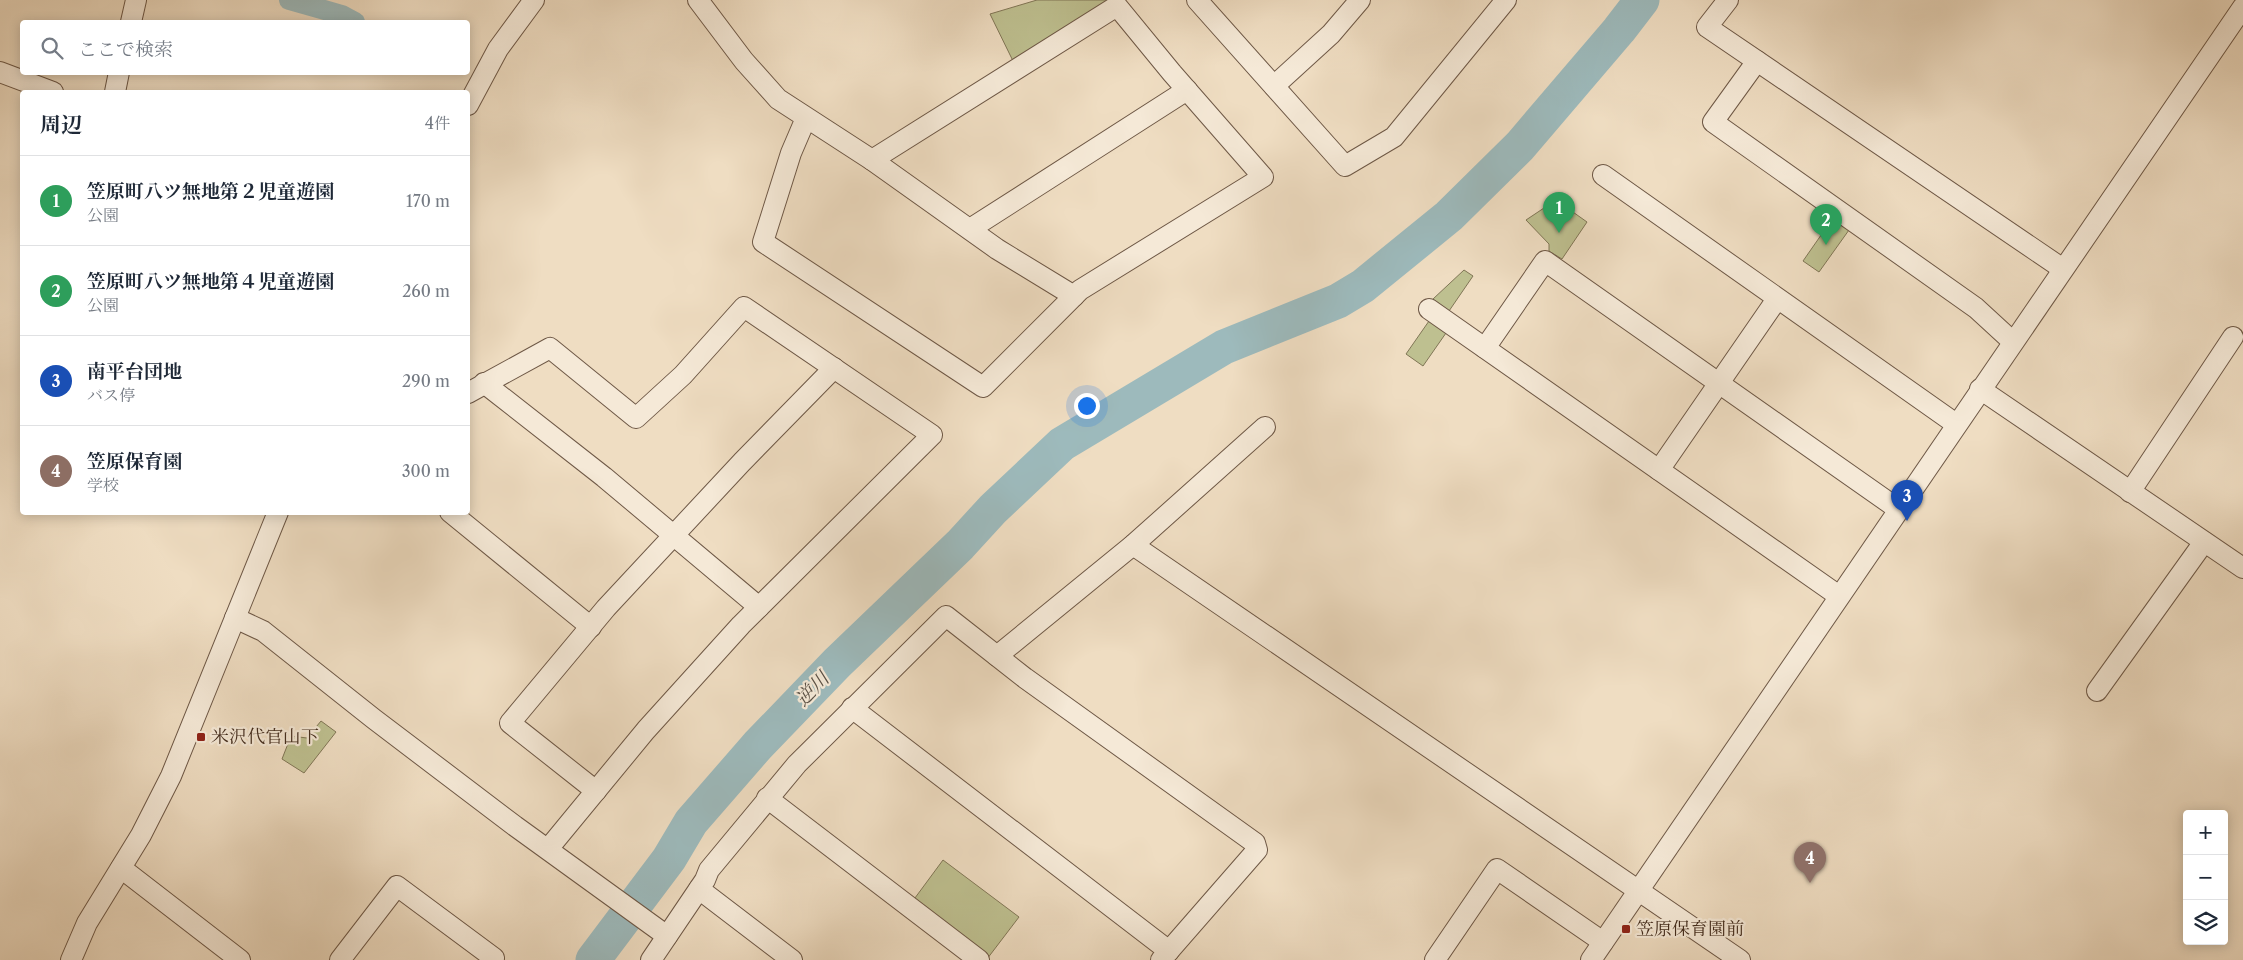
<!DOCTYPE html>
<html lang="ja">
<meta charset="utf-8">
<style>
body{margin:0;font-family:"Libre Caslon Text","Noto Serif JP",serif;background:#f2f2f3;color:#1f2937}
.controls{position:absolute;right:15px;bottom:15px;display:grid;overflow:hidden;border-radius:5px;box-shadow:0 2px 12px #0003}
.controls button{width:45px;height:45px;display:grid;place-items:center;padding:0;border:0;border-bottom:1px solid #e0e1e3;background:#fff;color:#1f2937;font:25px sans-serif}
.you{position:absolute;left:1086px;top:405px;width:18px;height:18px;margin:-12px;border:4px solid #fff;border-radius:50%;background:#1a73e8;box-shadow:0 0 0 8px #1a73e833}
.badge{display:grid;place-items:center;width:32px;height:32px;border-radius:50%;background:#8f2418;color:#fff;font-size:16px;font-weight:700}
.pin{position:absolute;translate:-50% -41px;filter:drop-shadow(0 1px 2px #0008)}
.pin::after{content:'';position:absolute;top:26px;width:18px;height:15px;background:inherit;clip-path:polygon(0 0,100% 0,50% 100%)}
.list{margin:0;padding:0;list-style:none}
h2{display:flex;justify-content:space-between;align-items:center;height:65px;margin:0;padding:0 20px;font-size:21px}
h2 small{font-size:16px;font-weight:400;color:#747a83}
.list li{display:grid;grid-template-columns:32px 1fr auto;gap:15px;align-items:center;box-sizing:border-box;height:90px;padding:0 20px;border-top:1px solid #e0e1e3}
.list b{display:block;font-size:19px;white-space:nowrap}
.list p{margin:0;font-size:16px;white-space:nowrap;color:#747a83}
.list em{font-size:16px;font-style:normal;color:#747a83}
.icon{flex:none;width:28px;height:28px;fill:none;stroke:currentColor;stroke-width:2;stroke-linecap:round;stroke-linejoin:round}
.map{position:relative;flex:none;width:2243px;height:960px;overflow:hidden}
.search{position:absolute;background:#fff;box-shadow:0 2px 12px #0003;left:20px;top:20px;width:450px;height:55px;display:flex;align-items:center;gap:12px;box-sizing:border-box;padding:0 18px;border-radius:5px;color:#747a83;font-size:19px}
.panel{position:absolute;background:#fff;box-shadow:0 2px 12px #0003;left:20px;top:90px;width:450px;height:425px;border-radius:5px}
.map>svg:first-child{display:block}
.green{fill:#bec090;stroke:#807656}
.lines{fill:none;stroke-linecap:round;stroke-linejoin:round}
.canal{stroke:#9dbabc;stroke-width:20}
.river{stroke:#9dbabc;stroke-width:35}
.minor-casing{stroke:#6e5846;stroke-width:22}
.minor{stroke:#f5e9d7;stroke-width:20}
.poi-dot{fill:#8f2418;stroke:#f5e9d7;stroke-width:2}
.labels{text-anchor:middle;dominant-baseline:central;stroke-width:4.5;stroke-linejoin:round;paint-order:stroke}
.poi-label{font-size:18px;fill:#432c1d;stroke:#f5e9d7;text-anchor:start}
.water-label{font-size:19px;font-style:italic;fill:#5a5045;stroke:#f5e9d7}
</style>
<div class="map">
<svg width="2243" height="960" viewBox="0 0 2243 960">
<rect width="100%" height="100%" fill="#efddc2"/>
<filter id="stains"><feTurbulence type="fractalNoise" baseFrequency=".004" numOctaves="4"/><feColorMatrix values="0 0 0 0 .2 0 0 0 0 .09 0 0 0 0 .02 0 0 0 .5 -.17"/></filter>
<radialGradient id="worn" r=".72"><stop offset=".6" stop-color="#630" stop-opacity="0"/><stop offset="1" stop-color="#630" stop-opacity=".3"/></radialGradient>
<g class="green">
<path d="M1037,0H1112L1014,63L990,14Z"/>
<path d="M1556,200L1587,222L1562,259L1549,251V244L1526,220Z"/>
<path d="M1833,218L1849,230L1819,272L1803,261Z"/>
<path d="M1464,270L1473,276L1449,311L1433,299Z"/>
<path d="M1429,321L1446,333L1423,366L1406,354Z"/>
<path d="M321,721L336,732L304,773L282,759L291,736L307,738Z"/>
<path d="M943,860L1019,917L987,959L912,902Z"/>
</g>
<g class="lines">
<path class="canal" d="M289,0L342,15L355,22"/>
<path class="river" d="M593,960L669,859L691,822L758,745L837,663L960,545L993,509L1062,444L1224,347L1338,301L1363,286L1449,216L1520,146L1619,30L1642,0"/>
<defs>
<g id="minor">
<path d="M698,0L744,61L778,99L872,160L1117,6L1172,73L1263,177L1080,290L983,387L763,242L791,153L806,118"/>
<path d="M1197,0L1345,166L1394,137L1506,0"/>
<path d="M1728,0L1707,27L2063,269"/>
<path d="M131,22L136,0"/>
<path d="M1757,61L1713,122L1976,308L2013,342"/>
<path d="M0,72L53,92"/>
<path d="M1274,86L1331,34L1360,0"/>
<path d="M115,92L119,72"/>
<path d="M468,105L498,49L534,0"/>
<path d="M872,160L997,249L1074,296"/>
<path d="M1603,175L1956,424"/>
<path d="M970,229L1187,90"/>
<path d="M1429,309L1839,596"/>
<path d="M1485,348L1545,261L1898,509"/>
<path d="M484,383L604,477L759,607"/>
<path d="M1980,389L2243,568"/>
<path d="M468,393L550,348L636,418L683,375L744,307L932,435L741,625L646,730L548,849"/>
<path d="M1659,470L1777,299"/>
<path d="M2130,492L2233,337"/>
<path d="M450,512L591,627"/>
<path d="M1133,545L1740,960"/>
<path d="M235,618L263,631L374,719L515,826L667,936"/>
<path d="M997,656L1133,545L1265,427"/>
<path d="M2097,691L2204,542"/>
<path d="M852,708L1169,951"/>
<path d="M596,791L510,723L606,608L742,462L834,368"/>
<path d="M767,798L979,960"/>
<path d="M121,868L240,960"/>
<path d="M699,889L792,960"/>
<path d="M71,960L87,923L141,835L171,776L278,512"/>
<path d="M340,960L397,886L494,958L492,960"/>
<path d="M651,960L705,880L709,870L797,764L946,616L1025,678L1255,843L1257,850L1161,960"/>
<path d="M1435,960L1497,869L1603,942"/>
<path d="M1591,960L2243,7"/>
</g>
</defs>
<use href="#minor" class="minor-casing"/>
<use href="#minor" class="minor"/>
</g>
<g class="poi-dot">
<rect x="196" y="732" width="10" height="10" rx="2.5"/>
<rect x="1621" y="924" width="10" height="10" rx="2.5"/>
</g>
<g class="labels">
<g class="poi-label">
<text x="211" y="737">米沢代官山下</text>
<text x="1636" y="929">笠原保育園前</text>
</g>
<g class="water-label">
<text transform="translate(812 689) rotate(-46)">逆川</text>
</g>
</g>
<rect width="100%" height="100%" filter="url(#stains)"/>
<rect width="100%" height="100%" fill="url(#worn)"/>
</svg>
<div class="controls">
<button>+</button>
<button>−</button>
<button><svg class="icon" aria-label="layers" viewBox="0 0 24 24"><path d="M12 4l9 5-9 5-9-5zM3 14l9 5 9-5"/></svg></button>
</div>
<div class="you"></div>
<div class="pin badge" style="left:1559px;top:233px;background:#2e9e5b">1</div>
<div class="pin badge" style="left:1826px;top:245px;background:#2e9e5b">2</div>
<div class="pin badge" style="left:1907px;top:521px;background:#1a4fb4">3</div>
<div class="pin badge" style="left:1810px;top:883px;background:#8d6e63">4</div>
<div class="search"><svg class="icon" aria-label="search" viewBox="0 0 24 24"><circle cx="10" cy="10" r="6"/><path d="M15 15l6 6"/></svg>ここで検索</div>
<section class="panel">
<h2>周辺<small>4件</small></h2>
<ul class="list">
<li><span class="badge" style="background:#2e9e5b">1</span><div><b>笠原町八ツ無地第２児童遊園</b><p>公園</p></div><em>170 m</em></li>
<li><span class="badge" style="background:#2e9e5b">2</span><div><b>笠原町八ツ無地第４児童遊園</b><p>公園</p></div><em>260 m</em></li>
<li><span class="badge" style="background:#1a4fb4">3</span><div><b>南平台団地</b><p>バス停</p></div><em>290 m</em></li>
<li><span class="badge" style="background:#8d6e63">4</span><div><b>笠原保育園</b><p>学校</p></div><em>300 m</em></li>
</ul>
</section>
</div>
